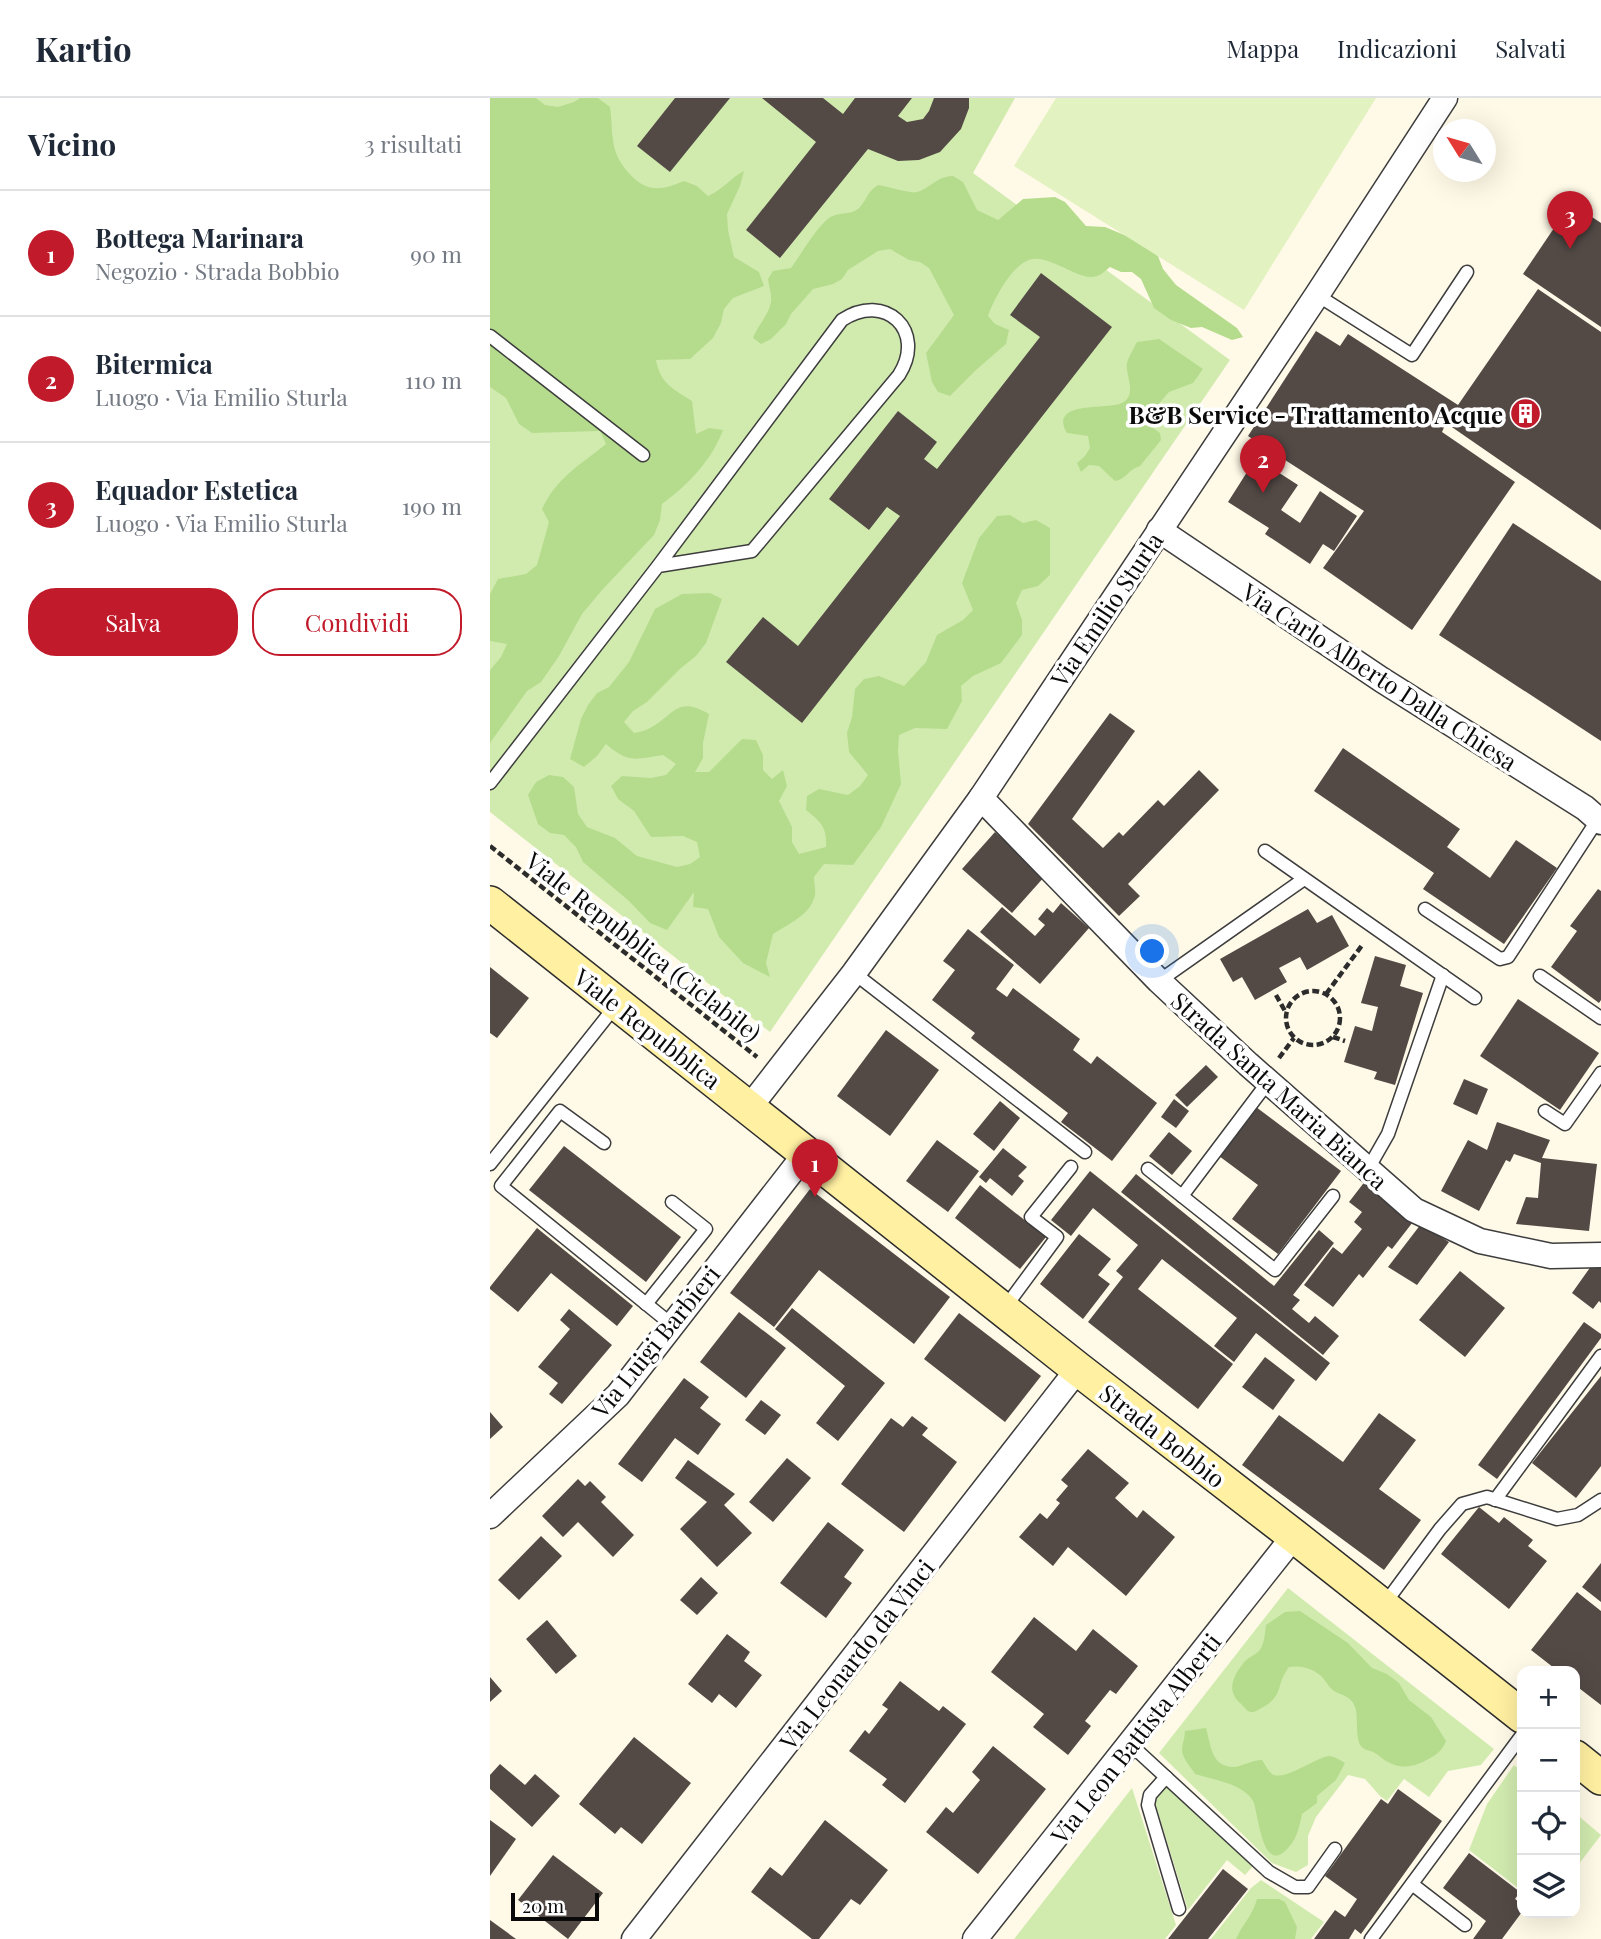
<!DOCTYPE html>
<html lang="it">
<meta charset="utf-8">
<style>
body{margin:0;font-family:"Playfair Display",serif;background:#f6f6f7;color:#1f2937}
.controls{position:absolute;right:21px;bottom:21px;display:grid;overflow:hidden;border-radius:14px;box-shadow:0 7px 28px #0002}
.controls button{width:63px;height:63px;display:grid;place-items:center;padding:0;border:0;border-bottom:2px solid #e0e1e3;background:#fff;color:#1f2937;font:35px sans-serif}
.compass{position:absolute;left:943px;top:21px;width:63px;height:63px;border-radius:50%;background:#fff;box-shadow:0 7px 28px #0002;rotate:307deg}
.scale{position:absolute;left:21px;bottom:18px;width:88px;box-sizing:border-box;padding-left:7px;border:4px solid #0a0a0a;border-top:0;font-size:19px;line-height:24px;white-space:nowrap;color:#0a0a0a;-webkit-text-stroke:5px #fff;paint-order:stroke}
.you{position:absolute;left:663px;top:854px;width:24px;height:24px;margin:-18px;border:5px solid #fff;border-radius:50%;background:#1a73e8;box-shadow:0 0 0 10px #1a73e833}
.badge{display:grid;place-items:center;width:46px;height:46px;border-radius:50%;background:#c11b2b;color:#fff;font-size:23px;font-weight:700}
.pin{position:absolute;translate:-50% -58px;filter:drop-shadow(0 2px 4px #0008)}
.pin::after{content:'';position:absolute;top:37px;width:24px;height:21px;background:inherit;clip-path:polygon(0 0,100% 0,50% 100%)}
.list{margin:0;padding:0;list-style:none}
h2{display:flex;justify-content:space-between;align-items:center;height:91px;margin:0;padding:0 28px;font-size:30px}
h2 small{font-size:23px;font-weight:400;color:#747a83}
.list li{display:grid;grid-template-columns:46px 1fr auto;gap:21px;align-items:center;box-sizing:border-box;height:126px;padding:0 28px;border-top:2px solid #e0e1e3}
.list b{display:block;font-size:26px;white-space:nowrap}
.list p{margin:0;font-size:23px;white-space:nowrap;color:#747a83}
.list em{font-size:23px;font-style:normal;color:#747a83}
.actions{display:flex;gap:14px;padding:21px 28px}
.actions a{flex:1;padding:16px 0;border:2px solid #c11b2b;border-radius:28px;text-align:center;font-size:24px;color:#c11b2b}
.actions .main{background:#c11b2b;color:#fff}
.icon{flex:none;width:38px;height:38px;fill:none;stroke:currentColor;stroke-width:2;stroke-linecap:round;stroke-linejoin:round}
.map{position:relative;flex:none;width:1111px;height:1841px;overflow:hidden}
header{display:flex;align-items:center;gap:42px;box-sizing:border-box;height:98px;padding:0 35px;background:#fff;border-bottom:2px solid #e0e1e3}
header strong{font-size:33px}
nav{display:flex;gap:38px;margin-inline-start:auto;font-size:24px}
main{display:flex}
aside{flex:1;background:#fff}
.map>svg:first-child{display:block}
.green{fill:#d1ebaf}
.forest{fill:#b5dc8d}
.pitch{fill:#e3f2c1}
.building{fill:#534a46}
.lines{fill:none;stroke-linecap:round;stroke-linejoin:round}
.lane-casing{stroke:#3d3d3d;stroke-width:15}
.street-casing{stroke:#3d3d3d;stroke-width:27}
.secondary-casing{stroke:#2c2c2c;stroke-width:36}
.path{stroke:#2c2c2c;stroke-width:4.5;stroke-dasharray:7 3.5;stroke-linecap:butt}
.lane{stroke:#fff;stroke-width:12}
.street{stroke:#fff;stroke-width:24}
.secondary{stroke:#fff0a2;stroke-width:33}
.labels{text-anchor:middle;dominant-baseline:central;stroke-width:7;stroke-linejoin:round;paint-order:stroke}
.poi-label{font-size:24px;font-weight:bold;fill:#0a0a0a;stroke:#fff;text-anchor:end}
.street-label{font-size:24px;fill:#0a0a0a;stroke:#fff}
</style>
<header>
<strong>Kartio</strong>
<nav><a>Mappa</a><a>Indicazioni</a><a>Salvati</a></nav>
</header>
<main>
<aside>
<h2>Vicino<small>3 risultati</small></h2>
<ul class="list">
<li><span class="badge">1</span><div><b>Bottega Marinara</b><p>Negozio · Strada Bobbio</p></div><em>90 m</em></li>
<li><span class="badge">2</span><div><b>Bitermica</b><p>Luogo · Via Emilio Sturla</p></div><em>110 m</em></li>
<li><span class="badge">3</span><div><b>Equador Estetica</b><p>Luogo · Via Emilio Sturla</p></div><em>190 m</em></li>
</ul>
<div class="actions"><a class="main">Salva</a><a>Condividi</a></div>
</aside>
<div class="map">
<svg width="1111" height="1841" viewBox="0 0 1111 1841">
<rect width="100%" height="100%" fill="#fff9e7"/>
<g class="green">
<path d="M0,0H525L483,75L740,262L280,934L0,714Z"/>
<path d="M798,1490L1004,1651L991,1667L958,1673L939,1699L914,1681L897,1703L890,1698L875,1681L858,1677L826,1719L818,1738V1767L806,1774L782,1765L669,1655Z"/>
<path d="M1024,1667L1032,1674V1793L979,1752L997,1706Z"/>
<path d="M675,1687L763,1768L755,1777L737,1762L698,1812L664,1701Z"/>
<path d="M642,1690L686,1827L675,1841H524Z"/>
<path d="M1085,1715L1111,1737L1085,1771Z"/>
<path d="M771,1782L834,1824L821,1841H721L761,1790Z"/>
</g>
<g class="forest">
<path d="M0,0H46L55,7L68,9L84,4L90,0H108L120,9C122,20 121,31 123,42C124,53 129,63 136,72C155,94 168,94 194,83L207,88L218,98C234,91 239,81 254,73L250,88L237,116L238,132L244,159L269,174L274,188L243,200L234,211L231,225L223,240L200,261L166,262C170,285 183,291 202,303L206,336L219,330L233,332C222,362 198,387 172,406L170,422L164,437L113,491L92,516L69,558L51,584L37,593L0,645V572L11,559L17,546L0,543V496L8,481L36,476L47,467L59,424L52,411C67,379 89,368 116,346L110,333L42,335L29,326L16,300L0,289Z"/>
<path d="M463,78L473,84L487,112L508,122L533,101L565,99L575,104L596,128L615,129L644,141L668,158L673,171L686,187L747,230L753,239L742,242L712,229L701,230L681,222L664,210L651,181L642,174H631L620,169C614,174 609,179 601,179C591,179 580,172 570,168C563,165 552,160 544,161C524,162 504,201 498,218L505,226L519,232L516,246L486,272L460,298L448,294L442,284L436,255L464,217L439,170L430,164L419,162L400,151L388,153L358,172L352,181L343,186L323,191L301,216L296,226L281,241L271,246L263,240C267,228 279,217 281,204C282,197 279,189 278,181L283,173L301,170C312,155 325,131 339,120C349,113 362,118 370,109C378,100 376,95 388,87C396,88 421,96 427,94C441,90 445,79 463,78Z"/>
<path d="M669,241L713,271L703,285L679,294L667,308L661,323L663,330L670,335L671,342L650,368C639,371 636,381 625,383L609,368L599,367L591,374L587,365L595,358L600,350L598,338L577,335C558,302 618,312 632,305C648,297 635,277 637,265C639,258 644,250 647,244Z"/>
<path d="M520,417L533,425L546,422L560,430V477L548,488L532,492L526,505L532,522V537L511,565L483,578L471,588L472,603L457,631L425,630L409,637L408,653L411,686L391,729L363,767L334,766L324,779C324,785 326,792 325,797C321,817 298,826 283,836L276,865L280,879L253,865L229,839L218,811L203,809L204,794L177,832L160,825L139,803L93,764L86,749L74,737L60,735L48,726L38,697L46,684L59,677L73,679L84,689L88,716L97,729L125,740L147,758L187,769L200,766L210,759L207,744L193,738L161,739L144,713L128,701L121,688L132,678L161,680L176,677L186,666L173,657C145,661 139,666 116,646L107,658L94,669L80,661L91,621L98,607L107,595L119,589L139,564L165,511L192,496L220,495L232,501L216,545L206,558L191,570L157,604L143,613L134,624L144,635C149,634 155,633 160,630C184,617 187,597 219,616L213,645V660L205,674H219L252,641L266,642L273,657V672L282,681L293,672L297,688L289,703L302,729V744L309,756L336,749C337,729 331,724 316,712L317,698L329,691L358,697L370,688L378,677L359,654L357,635L362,619L365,591L374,581L389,578L414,588L436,564L447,537L473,522L483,512L472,485L489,440L507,418Z"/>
<path d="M810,1513L858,1545L882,1570L897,1576L909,1585L919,1602L941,1619L956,1643C953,1651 949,1655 942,1659C927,1668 913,1673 896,1663C892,1661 888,1656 883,1654C880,1652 876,1653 873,1650C864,1644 869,1620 865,1609C861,1598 853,1598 844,1593C838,1589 835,1581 830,1577C822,1570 809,1567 799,1569C784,1589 796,1598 768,1612C764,1614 763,1615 758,1613C757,1612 751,1606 750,1605C737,1593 742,1580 752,1567C756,1560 764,1558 769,1553C774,1548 775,1535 776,1527L795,1514Z"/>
<path d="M716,1630C721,1647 721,1669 744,1669C753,1668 762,1662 772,1662C775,1666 778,1673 782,1676C795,1684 827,1658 840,1658C845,1659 850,1662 855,1665L846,1682L827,1698V1705L812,1716C809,1731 806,1744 794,1754C771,1773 768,1711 763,1703C761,1700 759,1697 756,1695C743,1684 721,1681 705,1676C701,1669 692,1660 692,1652C692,1646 695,1640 695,1633Z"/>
<path d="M767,1801H789L795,1804L807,1829L805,1841H746C753,1825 762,1819 767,1801Z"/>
</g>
<path class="pitch" d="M566,0H886L754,212L524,68Z"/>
<g class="building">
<path d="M185,0H240L180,74L147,48Z"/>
<path d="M272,0H333L353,16L365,0H422L408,18L417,24L433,21L439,13L444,0H479V10L471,31L450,54L429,62L408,63L378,51L290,160L256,132L326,44Z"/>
<path d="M1081,105L1111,125V229L1033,176Z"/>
<path d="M551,175L622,229L312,625L236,564L273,519L308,548L410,418L397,409L379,432L339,401L408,313L447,344L434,361L447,371L550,239L520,217Z"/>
<path d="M1048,191L1111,234V432L956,325L952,334L1025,384L922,532L833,470L874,413L758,338L826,233L850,248L858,236L968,307Z"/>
<path d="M766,360L808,387L791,412L810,425L830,393L867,418L844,453L833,446L820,466L775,436L779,430L738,404Z"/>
<path d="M1023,425L1111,483V643L949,537Z"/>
<path d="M620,615L645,633L582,721L613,750L629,734L633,738L668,702L674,708L709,672L729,692L638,786L650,798L629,818L538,726Z"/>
<path d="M853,650L970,731L957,749L1000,780L1026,742L1067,770L1014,846L933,791L944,775L824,693Z"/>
<path d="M505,734L555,778L522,815L472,771Z"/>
<path d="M1108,791L1111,793V902L1109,905L1061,869L1087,833L1080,828Z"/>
<path d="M571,805L599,830L550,886L490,834L512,809L545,838L555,827L548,821L557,810L563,815Z"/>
<path d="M818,811L827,825L842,817L859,848L817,872L810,859L789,870L797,884L765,902L752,879L743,884L730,861Z"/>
<path d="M478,831L524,867L506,891L517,899L523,890L590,941L583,952L601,966L607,958L667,1005L622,1063L571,1024L578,1015L481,940L485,935L442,902L465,872L453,863Z"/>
<path d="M885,858L916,867L910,888L933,895L905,987L884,981L887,974L854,964L865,928L882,933L888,909L871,905Z"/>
<path d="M0,869L39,900L7,940L0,935Z"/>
<path d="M1028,901L1109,955L1070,1012L990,958Z"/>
<path d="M396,932L449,972L400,1038L347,998Z"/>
<path d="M716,967L728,979L697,1009L685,997Z"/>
<path d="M974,981L998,991L987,1017L963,1006Z"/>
<path d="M684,1001L699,1013L686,1030L671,1019Z"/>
<path d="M510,1003L530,1020L504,1053L483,1036Z"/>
<path d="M766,1009L851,1073L788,1156L742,1121L768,1087L729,1058Z"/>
<path d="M1007,1024L1060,1042L1052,1060L1107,1066L1099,1133L1026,1126L1036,1099L1048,1100L1051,1065L1024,1056L1020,1064L1016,1062L989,1113L951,1093L978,1042L997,1052Z"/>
<path d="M679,1034L702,1053L682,1077L659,1058Z"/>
<path d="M447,1042L489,1073L458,1114L416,1083Z"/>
<path d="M74,1048L191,1139L156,1184L39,1092Z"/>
<path d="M513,1050L537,1069L528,1078L534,1083L522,1098L500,1080L496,1085L489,1079Z"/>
<path d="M600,1073L840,1265L826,1283L766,1235L744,1264L724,1248L747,1220L672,1161L648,1191L743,1266L708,1311L598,1224L633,1179L626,1173L648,1147L603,1110L581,1138L561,1122Z"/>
<path d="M646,1076L784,1188L829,1132L844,1145L803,1197L810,1202L802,1211L819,1225L825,1218L849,1238L833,1257L631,1094Z"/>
<path d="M876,1082L926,1120L902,1151L898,1148L873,1180L869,1176L843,1209L814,1187L843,1149L852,1156L872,1131L864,1124L872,1114L859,1104Z"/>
<path d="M490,1087L556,1139L530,1171L465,1120Z"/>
<path d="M320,1091L460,1199L424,1246L329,1172L284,1229L240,1195Z"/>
<path d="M931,1126L959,1144L927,1187L898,1169Z"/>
<path d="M47,1130L143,1208L127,1228L61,1175L28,1214L0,1191V1189Z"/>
<path d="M589,1136L621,1161L608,1177L620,1186L593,1221L550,1186Z"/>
<path d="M1104,1164L1111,1165V1205L1109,1203L1103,1211L1082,1195Z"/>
<path d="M970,1173L1015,1210L975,1259L929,1222Z"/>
<path d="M302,1210L395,1285L348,1343L326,1325L355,1288L285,1231Z"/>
<path d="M79,1211L122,1247L72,1306L59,1296L68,1285L48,1269L80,1231L70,1222Z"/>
<path d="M249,1214L296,1250L256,1300L210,1264Z"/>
<path d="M469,1215L551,1278L515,1324L434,1261Z"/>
<path d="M1094,1224L1111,1236V1240L1007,1381L988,1367Z"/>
<path d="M775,1259L805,1282L783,1312L752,1289Z"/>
<path d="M1111,1278V1368L1086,1400L1042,1365Z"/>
<path d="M194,1280L219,1299L210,1310L231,1326L208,1357L185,1340L152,1384L128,1366Z"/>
<path d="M271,1302L291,1317L275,1337L255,1322Z"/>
<path d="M0,1314L13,1329L0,1341Z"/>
<path d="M889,1315L926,1342L889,1391L931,1422L894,1472L752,1367L789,1317L853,1364Z"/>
<path d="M422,1318L438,1330L432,1337L467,1364L414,1434L351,1386L401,1320L413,1329Z"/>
<path d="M598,1351L639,1385L625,1400L647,1420L653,1412L685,1439L636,1498L578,1449L563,1468L529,1439L550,1415L557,1421L570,1405L566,1402L578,1388L571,1382Z"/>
<path d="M297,1360L321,1380L283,1424L259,1404Z"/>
<path d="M198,1362L245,1396L234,1407L262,1435L227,1469L190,1431L217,1404L185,1380Z"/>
<path d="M88,1381L95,1388L100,1383L116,1399L111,1404L144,1437L123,1459L88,1424L73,1439L52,1418Z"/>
<path d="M989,1409L1009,1425L1014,1419L1043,1442L1038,1448L1057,1463L1019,1511L951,1456Z"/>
<path d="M338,1424L374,1452L354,1479L362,1485L336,1520L290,1485Z"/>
<path d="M51,1438L72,1458L29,1502L8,1482Z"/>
<path d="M1111,1465V1504L1092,1489Z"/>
<path d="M211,1479L228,1495L207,1517L190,1502Z"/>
<path d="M1087,1494L1111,1513V1607L1085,1587V1573H1068L1041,1552Z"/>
<path d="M544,1519L586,1553L603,1531L648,1568L626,1596L620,1592L595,1623L601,1628L578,1657L543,1629L554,1616L501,1574Z"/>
<path d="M57,1522L87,1558L66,1576L36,1541Z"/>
<path d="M237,1536L260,1554L254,1563L272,1577L246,1610L229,1596L222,1605L198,1586Z"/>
<path d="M0,1579L12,1593L0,1604Z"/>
<path d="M410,1583L449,1613L453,1608L476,1626L415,1705L392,1687L397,1681L359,1653L375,1632L379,1636L398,1611L392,1607Z"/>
<path d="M144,1639L201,1685L152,1746L131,1729L125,1736L89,1706Z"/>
<path d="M503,1648L556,1691L488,1776L436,1734L456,1709L463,1715L490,1682L482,1674Z"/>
<path d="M10,1666L35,1687L45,1676L70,1698L42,1729L0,1691V1677Z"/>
<path d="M908,1691L952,1723L871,1836L865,1831L859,1841H824L845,1812L855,1819L867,1801L835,1778L891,1701L898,1706Z"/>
<path d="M0,1722L26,1741L0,1778Z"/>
<path d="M335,1722L398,1772L370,1807L361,1801L329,1841H322L261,1794L280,1769L292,1778Z"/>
<path d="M979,1755L1030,1794L1025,1801L1032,1806V1814L1012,1841H983L996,1823L953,1790Z"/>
<path d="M63,1757L113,1795L78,1841L28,1802Z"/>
<path d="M733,1771L758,1791L718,1841H678Z"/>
<path d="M0,1822L26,1841H0Z"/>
</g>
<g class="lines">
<defs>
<g id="lane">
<path d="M827,197L922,257L977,174"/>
<path d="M0,238L153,357"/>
<path d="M0,685L168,468L352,222C395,193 437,233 409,277L262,453L168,468"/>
<path d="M775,753L985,900"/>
<path d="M935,811L1010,861L1018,859L1108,721"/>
<path d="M364,875L595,1054"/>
<path d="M1050,878L1111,920"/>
<path d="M669,883L814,781"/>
<path d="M1055,1013L1075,1026L1111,975"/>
<path d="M114,1045L70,1013L11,1088L181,1226"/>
<path d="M0,1066L127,906"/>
<path d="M658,1071L785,1172L843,1098"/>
<path d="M878,1071L898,1036L953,877"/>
<path d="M692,1098L778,984"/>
<path d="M156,1206L216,1131L182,1104"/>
<path d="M514,1211L567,1139L541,1119L581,1069"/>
<path d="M1005,1402L1111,1258"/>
<path d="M893,1508L950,1431L972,1406L997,1399L1067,1421L1088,1417L1111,1402"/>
<path d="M640,1646L779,1774L805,1789H818L845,1751"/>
<path d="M676,1679L660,1697L658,1707L689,1811"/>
<path d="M922,1786L975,1827"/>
<path d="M881,1841L1032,1637"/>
</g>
<g id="street">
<path d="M669,432L892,582L1095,710L1111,724"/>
<path d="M491,700L669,883L758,966L924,1112L990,1143L1061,1158L1111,1157"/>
<path d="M259,1010L364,875L491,700L827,197L955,0"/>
<path d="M0,1418L128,1297L316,1055"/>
<path d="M144,1841L588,1271"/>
<path d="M485,1841L804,1438"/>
</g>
<g id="secondary">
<path d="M0,805L588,1271L804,1438L1032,1618"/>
<path d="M1085,1659L1111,1680"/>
</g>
</defs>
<use href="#lane" class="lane-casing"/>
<use href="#street" class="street-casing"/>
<use href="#secondary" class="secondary-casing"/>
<g class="path">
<path d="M0,748L267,959"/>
<circle cx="823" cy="920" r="27"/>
<path d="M836,896L873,846"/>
<path d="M786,897L795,913"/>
<path d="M843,939L855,943"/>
<path d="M789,960L804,940"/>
</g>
<use href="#lane" class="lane"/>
<use href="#street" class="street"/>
<use href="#secondary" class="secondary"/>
</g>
<defs>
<symbol id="building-disc" viewBox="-11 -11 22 22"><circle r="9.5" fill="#c11b2b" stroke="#fff"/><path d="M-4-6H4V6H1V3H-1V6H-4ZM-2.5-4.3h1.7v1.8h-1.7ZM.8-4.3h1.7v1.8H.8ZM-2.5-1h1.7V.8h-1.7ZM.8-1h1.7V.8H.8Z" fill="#fff"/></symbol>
</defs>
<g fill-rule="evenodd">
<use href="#building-disc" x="1018" y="298" width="35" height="35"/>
</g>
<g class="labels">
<g class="poi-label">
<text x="1013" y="316">B&amp;B Service - Trattamento Acque</text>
</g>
<g class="street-label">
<text transform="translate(616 511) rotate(-56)">Via Emilio Sturla</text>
<text transform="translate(890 578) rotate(33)">Via Carlo Alberto Dalla Chiesa</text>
<text transform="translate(154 848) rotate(38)">Viale Repubblica (Ciclabile)</text>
<text transform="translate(158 930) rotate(38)">Viale Repubblica</text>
<text transform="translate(790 992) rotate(42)">Strada Santa Maria Bianca</text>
<text transform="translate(165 1243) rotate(-51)">Via Luigi Barbieri</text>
<text transform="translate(673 1337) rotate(38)">Strada Bobbio</text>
<text transform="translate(366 1556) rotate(-52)">Via Leonardo da Vinci</text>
<text transform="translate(645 1640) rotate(-52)">Via Leon Battista Alberti</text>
</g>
</g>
</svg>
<div class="controls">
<button>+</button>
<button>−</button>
<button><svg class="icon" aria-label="locate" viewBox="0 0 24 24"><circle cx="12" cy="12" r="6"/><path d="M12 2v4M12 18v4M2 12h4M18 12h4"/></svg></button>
<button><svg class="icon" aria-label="layers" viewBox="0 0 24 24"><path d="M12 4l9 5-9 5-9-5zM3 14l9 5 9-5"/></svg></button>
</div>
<svg class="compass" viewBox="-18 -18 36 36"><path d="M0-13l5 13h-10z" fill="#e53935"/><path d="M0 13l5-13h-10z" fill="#747a83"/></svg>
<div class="scale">20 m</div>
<div class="you"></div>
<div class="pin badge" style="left:325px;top:1099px">1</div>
<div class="pin badge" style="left:773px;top:395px">2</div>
<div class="pin badge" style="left:1080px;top:151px">3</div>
</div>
</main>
